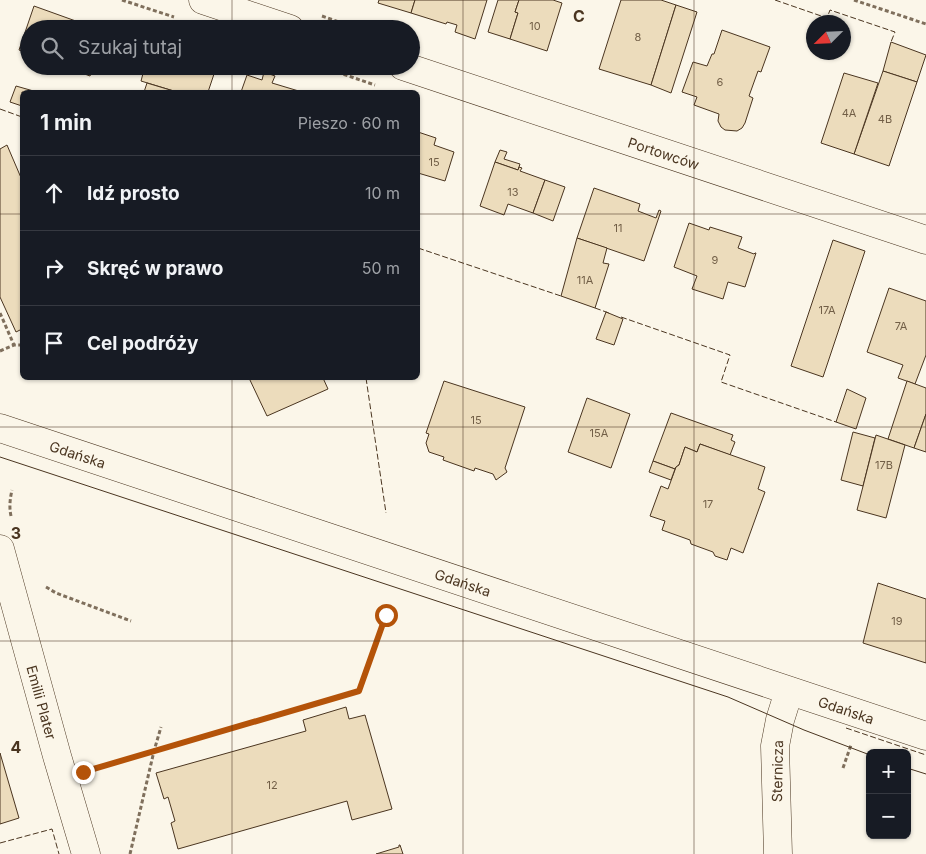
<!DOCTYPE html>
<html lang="pl">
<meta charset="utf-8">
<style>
body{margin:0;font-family:Inter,sans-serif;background:#242831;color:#f1f3f6}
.controls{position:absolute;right:15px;bottom:15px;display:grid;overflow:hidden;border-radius:8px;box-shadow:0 1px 4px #0004}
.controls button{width:45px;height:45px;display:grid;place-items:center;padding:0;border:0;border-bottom:1px solid #363941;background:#171b24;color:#f1f3f6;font:25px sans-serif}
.compass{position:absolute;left:806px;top:15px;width:45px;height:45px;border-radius:50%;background:#171b24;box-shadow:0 1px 4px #0004;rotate:246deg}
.stop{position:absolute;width:15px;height:15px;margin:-11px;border:4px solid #b45309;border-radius:50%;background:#fff}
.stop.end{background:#b45309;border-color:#fff;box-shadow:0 1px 5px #0008}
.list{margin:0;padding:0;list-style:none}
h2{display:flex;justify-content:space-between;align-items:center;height:65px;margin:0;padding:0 20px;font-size:21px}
h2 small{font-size:16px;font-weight:400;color:#9ea1a6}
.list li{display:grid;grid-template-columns:32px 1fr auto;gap:15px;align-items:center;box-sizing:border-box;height:75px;padding:0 20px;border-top:1px solid #363941}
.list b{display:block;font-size:19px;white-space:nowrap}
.list em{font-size:16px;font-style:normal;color:#9ea1a6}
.icon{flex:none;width:28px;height:28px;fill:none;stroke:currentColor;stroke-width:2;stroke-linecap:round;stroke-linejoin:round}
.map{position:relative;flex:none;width:926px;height:854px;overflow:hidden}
.search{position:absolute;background:#171b24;box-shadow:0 1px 4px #0004;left:20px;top:20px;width:400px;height:55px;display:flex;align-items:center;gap:12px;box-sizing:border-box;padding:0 18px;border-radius:28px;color:#9ea1a6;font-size:19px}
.panel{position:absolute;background:#171b24;box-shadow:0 1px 4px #0004;left:20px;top:90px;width:400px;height:290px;border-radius:8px}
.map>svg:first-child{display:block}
.building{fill:#ecdcbc;stroke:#4a3520}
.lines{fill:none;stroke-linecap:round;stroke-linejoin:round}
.minor-casing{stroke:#4a3520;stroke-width:29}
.tertiary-casing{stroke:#4a3520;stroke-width:29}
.path{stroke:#7f6f5c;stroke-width:3;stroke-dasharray:4 2.5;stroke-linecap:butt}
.minor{stroke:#fbf6e9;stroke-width:28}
.tertiary{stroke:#fbf6e9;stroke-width:28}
.tram{stroke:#4a3520;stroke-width:1}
.fence{stroke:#4a3520;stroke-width:1;stroke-dasharray:6 2.5;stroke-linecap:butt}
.route{stroke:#b45309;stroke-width:6}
.grid{fill:none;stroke:#4a3520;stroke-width:1;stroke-opacity:0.55}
.labels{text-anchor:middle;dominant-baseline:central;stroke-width:4;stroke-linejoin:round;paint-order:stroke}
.number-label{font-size:11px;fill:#725f47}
.street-label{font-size:14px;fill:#4a3520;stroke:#fbf6e9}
.grid-label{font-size:16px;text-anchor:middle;font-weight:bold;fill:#4a3520;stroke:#fbf6e9;stroke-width:4;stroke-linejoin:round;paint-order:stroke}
</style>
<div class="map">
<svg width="926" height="854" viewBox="0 0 926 854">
<rect width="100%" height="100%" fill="#fbf6e9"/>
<g class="building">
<path d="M379,0H415L411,13L378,3Z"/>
<path d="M415,0H487L475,39L455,32L457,25L447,22L446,24L411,13Z"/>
<path d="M498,0H519L515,12L518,13L510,39L488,32Z"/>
<path d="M519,0H553L562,3L547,51L510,39L518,13L515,12Z"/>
<path d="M621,0H661L676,5L651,85L599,69Z"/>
<path d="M676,5L697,12L671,93L651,85Z"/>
<path d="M34,6L98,29H29V54L19,50Z"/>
<path d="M722,30L770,47L762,69L761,72L758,71L749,96L753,98L745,123L742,128L737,131L725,130L721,127L718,121L719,114L694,105L697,97L682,92L693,62L707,66L712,54H714Z"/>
<path d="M891,42L926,55L917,82L883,71Z"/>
<path d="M63,66H94L90,76Z"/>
<path d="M145,66H199L215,71L208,92H177L141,81Z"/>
<path d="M883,71L917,82L889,166L854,154Z"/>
<path d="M264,72L275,76L272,83L302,92H241L247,75L262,80Z"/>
<path d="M844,73L878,83L854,154L821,143Z"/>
<path d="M147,83L177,92H144Z"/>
<path d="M16,86L37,92H22V106L10,102Z"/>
<path d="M418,132L436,138L434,145L454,152L445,181L418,173Z"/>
<path d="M7,145L22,180V329L16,332L0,297V149Z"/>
<path d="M500,150L507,152L504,159L520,164L518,170L495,162Z"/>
<path d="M495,162L518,170L519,167L522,168L520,171L545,180L533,213L508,204L504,215L480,206Z"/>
<path d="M545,180L565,187L553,221L533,213Z"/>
<path d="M594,188L640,204L638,211L656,218L659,210L661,211L644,261L577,238Z"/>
<path d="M689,223L709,230L710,227L742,237L738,248L754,254L755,253H756L745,287L728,282L723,299L692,289L697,276L674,267Z"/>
<path d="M577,238L607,248L603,263L609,264L595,308L561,296Z"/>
<path d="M833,240L865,251L823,377L791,366Z"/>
<path d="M889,288L926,301V355L915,384L898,378L903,365L867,352Z"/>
<path d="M606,312L623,319L614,345L596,339Z"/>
<path d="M249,378H323L328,389L267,416Z"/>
<path d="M444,381L525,407L505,468L507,472L496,480L493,474L475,468L474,471L443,460L444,457L429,452L426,443L429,434L426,433Z"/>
<path d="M907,381L926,388V414L914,448L888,439Z"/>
<path d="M847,389L866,398L856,429L836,422Z"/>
<path d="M587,398L630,414L611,468L568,452Z"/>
<path d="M671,413L733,435L731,440L735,442L730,455L700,444L697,452L685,447L679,465L676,467L675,469L653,461Z"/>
<path d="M926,414V452L914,448Z"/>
<path d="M853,432L875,438L863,486L841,480Z"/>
<path d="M876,435L905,445L886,518L857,510Z"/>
<path d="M700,444L765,467L758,489L765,492L743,553L731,548L727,560L715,556L713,552L691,544L690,540L662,530L665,521L650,516L661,486L668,489L676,467L679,465L685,447L697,452Z"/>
<path d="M653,461L675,469L671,480L649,472Z"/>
<path d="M878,583L926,599V663L863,643Z"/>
<path d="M346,707L349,719L365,715L392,809L352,820L347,801L178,849L171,823L175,821L168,797L164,799L156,773L306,731L303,720Z"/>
<path d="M0,753L19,818L0,824Z"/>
<path d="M399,845H400L403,854H376L399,847Z"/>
</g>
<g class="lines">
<defs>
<g id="minor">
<path d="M203,0L290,29"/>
<path id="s1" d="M403,66L926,240"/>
<path id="s2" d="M0,549L57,756L86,854"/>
<path d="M778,854L775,746L780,720L789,691"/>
</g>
<g id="tertiary">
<path id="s3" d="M0,428L926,736"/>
</g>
</defs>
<use href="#minor" class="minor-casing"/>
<use href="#tertiary" class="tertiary-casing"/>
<g class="path">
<path d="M122,0L174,17"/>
<path d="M854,0L926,24"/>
<path d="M322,16L359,29"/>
<path d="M319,66L375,85"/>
<path d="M0,313L14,345"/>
<path d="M0,351L14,345H22"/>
<path d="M11,516C9,507 10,499 12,490"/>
<path d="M46,587L56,593L131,621"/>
<path d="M96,768L359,691L386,615"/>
<path d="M843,768L851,745"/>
<path d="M130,854L154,751L161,727"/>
</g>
<use href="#minor" class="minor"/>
<use href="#tertiary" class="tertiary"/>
<g class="tram">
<path d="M0,457L728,697L804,730L870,755"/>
<path d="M907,768L926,774"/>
</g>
<g class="fence">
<path d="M775,0L827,18L830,10L895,32L891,42"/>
<path d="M0,109L22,117"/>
<path d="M418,248L561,296"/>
<path d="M595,308L609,313"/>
<path d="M621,317L730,355L721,382L836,422"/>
<path d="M366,378L386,513"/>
<path d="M846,728L926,755"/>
<path d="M0,843L52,829L59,854"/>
</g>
</g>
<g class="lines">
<path class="route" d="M83,772L359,691L386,615"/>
</g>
<path class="grid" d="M232,0V29M463,0V854M694,0V854M232,66V92M0,214H22M418,214H926M232,378V854M0,427H926M0,641H926"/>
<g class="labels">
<g class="number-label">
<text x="535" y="26">10</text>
<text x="638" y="37">8</text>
<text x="720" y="82">6</text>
<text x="849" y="113">4A</text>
<text x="885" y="119">4B</text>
<text x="434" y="162">15</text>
<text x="513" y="192">13</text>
<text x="618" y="228">11</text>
<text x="715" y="260">9</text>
<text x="585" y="280">11A</text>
<text x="827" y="310">17A</text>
<text x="901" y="326">7A</text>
<text x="476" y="420">15</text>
<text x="599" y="433">15A</text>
<text x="884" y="465">17B</text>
<text x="708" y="504">17</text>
<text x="897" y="621">19</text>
<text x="272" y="785">12</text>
</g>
<g class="street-label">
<text stroke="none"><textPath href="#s1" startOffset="275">Portowców</textPath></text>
<text stroke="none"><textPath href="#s3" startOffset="82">Gdańska</textPath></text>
<text stroke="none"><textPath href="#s3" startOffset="488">Gdańska</textPath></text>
<text stroke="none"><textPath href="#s2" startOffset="159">Emilii Plater</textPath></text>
<text stroke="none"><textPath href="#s3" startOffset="892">Gdańska</textPath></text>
<text transform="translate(777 771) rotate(-89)">Sternicza</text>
</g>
</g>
<g class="grid-label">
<text x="579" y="22">C</text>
<text x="16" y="539">3</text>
<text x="16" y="753">4</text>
</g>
</svg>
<div class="controls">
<button>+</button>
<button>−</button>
</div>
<svg class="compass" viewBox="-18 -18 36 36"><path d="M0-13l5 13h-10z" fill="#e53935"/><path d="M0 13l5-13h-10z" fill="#9ea1a6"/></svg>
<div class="stop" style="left:386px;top:615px"></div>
<div class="stop end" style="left:83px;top:772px"></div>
<div class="search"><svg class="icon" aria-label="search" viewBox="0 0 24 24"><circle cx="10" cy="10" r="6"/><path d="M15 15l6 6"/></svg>Szukaj tutaj</div>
<section class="panel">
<h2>1 min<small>Pieszo · 60 m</small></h2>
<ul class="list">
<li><svg class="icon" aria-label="ahead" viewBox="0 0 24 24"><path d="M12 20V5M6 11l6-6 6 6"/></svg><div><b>Idź prosto</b></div><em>10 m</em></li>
<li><svg class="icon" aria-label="right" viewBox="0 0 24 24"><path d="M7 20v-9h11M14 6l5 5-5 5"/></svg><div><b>Skręć w prawo</b></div><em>50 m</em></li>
<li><svg class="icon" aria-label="arrive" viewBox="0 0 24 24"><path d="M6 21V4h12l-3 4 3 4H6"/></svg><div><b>Cel podróży</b></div></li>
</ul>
</section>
</div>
